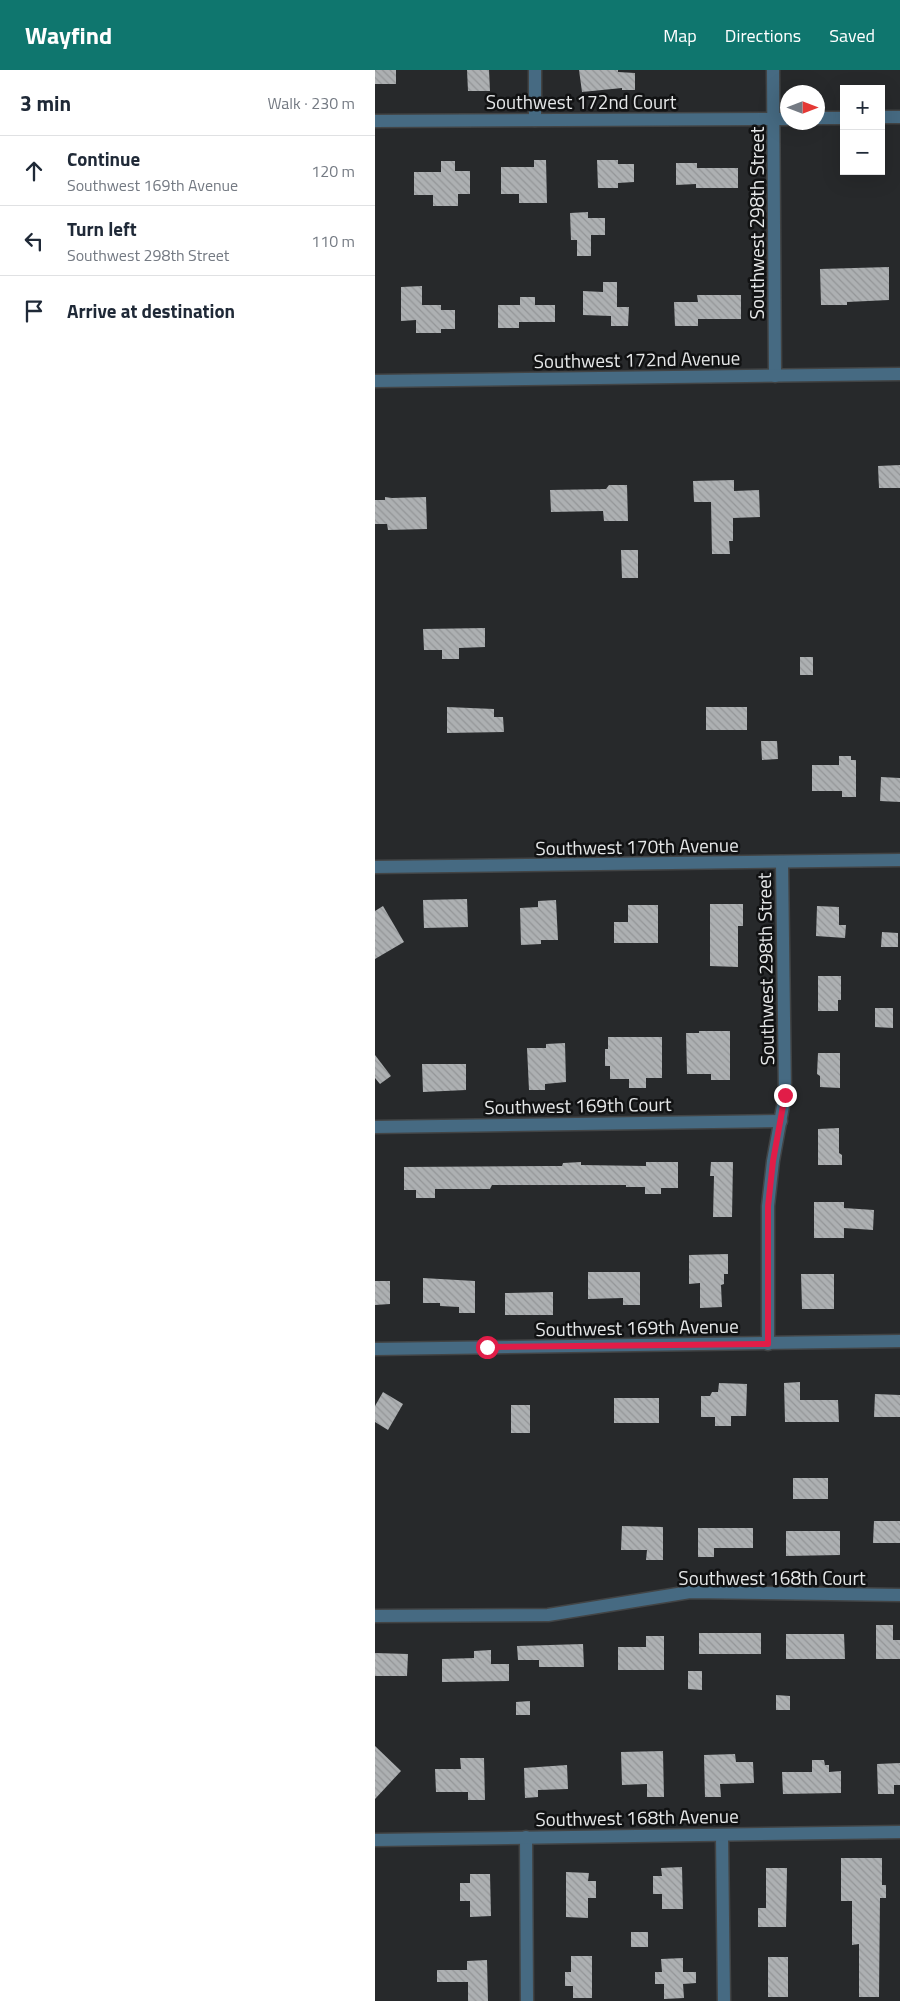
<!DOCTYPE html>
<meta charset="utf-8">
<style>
body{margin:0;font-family:"Titillium Web",sans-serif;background:#f2f2f3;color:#1f2937}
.controls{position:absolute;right:15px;top:15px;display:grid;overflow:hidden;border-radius:0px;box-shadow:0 5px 20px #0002}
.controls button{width:45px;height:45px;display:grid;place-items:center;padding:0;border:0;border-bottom:1px solid #e0e1e3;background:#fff;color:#1f2937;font:25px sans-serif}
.compass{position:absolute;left:405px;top:15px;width:45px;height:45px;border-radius:50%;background:#fff;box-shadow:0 5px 20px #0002;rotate:90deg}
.stop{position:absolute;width:15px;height:15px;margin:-11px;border:4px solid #e11d48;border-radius:50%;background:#fff}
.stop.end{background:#e11d48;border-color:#fff;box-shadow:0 1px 5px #0008}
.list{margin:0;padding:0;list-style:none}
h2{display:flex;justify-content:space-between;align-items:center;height:65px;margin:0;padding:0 20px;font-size:21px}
h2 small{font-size:16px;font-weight:400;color:#747a83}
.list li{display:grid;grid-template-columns:32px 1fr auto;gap:15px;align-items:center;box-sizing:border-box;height:70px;padding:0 20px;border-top:1px solid #e0e1e3}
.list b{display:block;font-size:19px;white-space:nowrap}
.list p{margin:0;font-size:16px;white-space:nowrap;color:#747a83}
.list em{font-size:16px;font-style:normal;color:#747a83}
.icon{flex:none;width:28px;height:28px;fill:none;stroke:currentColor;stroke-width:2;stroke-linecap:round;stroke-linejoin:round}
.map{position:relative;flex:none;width:525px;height:1931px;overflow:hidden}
header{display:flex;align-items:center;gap:30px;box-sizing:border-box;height:70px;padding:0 25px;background:#0f766e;color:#fff}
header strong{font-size:24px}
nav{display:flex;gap:28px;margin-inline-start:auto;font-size:18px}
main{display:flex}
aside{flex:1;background:#fff}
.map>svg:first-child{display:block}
.building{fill:url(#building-back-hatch)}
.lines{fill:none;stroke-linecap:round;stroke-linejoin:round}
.minor-casing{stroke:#424445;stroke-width:15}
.tertiary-casing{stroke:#424445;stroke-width:15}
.minor{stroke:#466a82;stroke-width:12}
.tertiary{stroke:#466a82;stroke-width:12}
.route{stroke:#e11d48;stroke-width:6}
.labels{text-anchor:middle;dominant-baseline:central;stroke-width:5;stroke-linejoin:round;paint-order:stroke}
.street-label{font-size:19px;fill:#e5e7e8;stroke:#111213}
</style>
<header>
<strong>Wayfind</strong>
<nav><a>Map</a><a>Directions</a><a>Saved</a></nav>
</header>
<main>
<aside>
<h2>3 min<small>Walk · 230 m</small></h2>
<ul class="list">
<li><svg class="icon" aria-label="ahead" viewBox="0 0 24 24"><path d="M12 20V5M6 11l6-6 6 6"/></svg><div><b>Continue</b><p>Southwest 169th Avenue</p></div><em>120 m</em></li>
<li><svg class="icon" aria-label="left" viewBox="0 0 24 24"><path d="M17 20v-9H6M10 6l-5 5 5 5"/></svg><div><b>Turn left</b><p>Southwest 298th Street</p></div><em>110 m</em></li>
<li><svg class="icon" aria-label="arrive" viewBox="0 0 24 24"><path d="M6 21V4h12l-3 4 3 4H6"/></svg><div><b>Arrive at destination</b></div></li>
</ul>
</aside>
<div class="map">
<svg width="525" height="1931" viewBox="0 0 525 1931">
<defs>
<pattern id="building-back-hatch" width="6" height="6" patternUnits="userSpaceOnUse" patternTransform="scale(1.25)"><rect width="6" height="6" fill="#adb0b2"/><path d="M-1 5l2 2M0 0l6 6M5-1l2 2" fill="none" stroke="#939597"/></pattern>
</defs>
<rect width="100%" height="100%" fill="#27292b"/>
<g class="building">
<rect x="0" y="0" width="21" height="14"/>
<path d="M92,0H114L115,21H93Z"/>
<path d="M204,0H243V2L260,3V20H247V18L207,22Z"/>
<path d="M159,90H171L172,133H144V124H126V97H159Z"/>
<path d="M222,90H243V94H259V112L243,113V118H223Z"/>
<path d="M66,91H80V101H95V124H83V136H58V125H39V102H66Z"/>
<path d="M301,93H322V98H363V118H321V114L301,115Z"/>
<path d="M213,142V148H230V165H216V186H202V170H196L195,143Z"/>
<path d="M514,197V230L472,232V235H446L445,199Z"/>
<path d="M228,212H242V237H254L253,256H236V246L208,245V221L228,222Z"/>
<path d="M47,216V235H66V240H80V259H66V263H41V250L26,251V217Z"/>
<path d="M322,225H366V249H323V256H300L299,232H323Z"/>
<path d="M145,227H160V235H180V252H144V258H123V235H145Z"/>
<path d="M525,395V418H504L503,396Z"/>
<path d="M359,410V421L384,420L385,447L358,448V471H354L355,484H337L336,432H319L318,411Z"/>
<path d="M234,415H252L253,451H229L228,441L176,442L175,420L231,419Z"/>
<path d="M10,427L17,428L51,427L52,459L13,460L12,454H0V430H10Z"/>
<path d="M246,480H263V508H247Z"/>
<path d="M110,558V577L84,578V589H67V580H49L48,559Z"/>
<rect x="425" y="587" width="13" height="18"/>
<path d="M72,637L119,639V647H128L129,662L72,663Z"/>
<rect x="331" y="637" width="41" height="23"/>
<path d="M386,671H402L403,689L387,690Z"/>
<path d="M464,686H476V690H481V727H467V721H437V695H464Z"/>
<path d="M506,707L525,708V732L505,731Z"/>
<path d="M92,829L93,857L49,858L48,830Z"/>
<path d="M181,830L183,870H166V874L146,875L145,838L163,837V831Z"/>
<path d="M335,834H368V856H363V897L335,896Z"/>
<path d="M253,835H283V873H239V852H253Z"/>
<path d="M8,836L29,872L0,889V841Z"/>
<path d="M442,836L464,837V855H471L470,868L441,866Z"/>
<path d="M507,862L523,863V877H506Z"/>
<path d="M443,906H466V930H463V941H443Z"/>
<path d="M500,938H518V958L500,957Z"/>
<path d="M324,961H355V1010H336V1004H312L311,963H324Z"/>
<path d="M233,967H287V1008H271V1018H254V1009H235V996H230V979H233Z"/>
<path d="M190,973L191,1012L170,1014V1020H154L152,978H171V974Z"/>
<path d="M443,983H465V1018L445,1017V1006L442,1004Z"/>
<path d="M0,985L16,1006L5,1014L0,1008Z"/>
<path d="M47,994H91V1020L48,1022Z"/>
<path d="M464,1058V1083L467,1085V1095H443V1059Z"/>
<path d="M206,1092V1095L271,1096V1092H303V1118H286V1124H270V1117H251V1115H117L115,1119H60V1128H41V1120H29V1097L176,1096H187L188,1093Z"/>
<path d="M336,1092H358L357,1147H338L339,1106H335Z"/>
<path d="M439,1132H469V1138L499,1140L498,1160L469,1158V1168H439Z"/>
<path d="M353,1184V1204H349V1214L346,1215L347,1237L325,1238V1213L314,1214V1185Z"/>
<path d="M213,1202H265V1235H248V1228L213,1229Z"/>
<path d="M426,1204H459V1239H427Z"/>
<path d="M48,1208L100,1211V1243H84V1237L65,1236V1233H48Z"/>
<path d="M0,1211H15V1234L0,1235Z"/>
<path d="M178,1222V1245H130V1223Z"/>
<path d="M425,1312V1330H463L464,1352H410L409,1313Z"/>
<path d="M344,1313L372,1314L371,1346H356V1356H340V1347H326V1326H335L337,1322H343Z"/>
<path d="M8,1322L28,1334L13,1360L0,1352V1336Z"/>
<path d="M500,1324L525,1325V1347H499Z"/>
<rect x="239" y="1328" width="45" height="25"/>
<rect x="136" y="1335" width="19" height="28"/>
<rect x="418" y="1408" width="35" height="21"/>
<path d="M499,1451H525V1473H498Z"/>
<path d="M247,1456L288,1457V1490H271L272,1480H246Z"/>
<path d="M323,1458H378V1478H339V1487H323Z"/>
<path d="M411,1461H465V1485L411,1486Z"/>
<path d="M501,1555H518V1570H525V1589H501Z"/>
<rect x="324" y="1563" width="62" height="21"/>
<path d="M411,1564H469L470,1589H411Z"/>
<path d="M271,1566H289V1600H243V1577H271Z"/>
<path d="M208,1574L209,1597H164V1590H143L142,1576Z"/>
<path d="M116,1580V1594H134V1611L67,1612V1589L99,1588V1581Z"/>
<path d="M0,1583L33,1584L32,1606H0Z"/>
<path d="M313,1601H327V1620L313,1619Z"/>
<path d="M401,1625L415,1626V1640H401Z"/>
<path d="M155,1631V1645H141V1632Z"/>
<path d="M0,1676L26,1701L0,1729Z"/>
<path d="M288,1681L289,1727H272V1714L247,1715L246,1682Z"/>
<path d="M360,1684L361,1692H378L379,1713L345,1714L346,1727H330L329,1685Z"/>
<path d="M85,1688H109L110,1730H93V1722H61L60,1699H86Z"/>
<path d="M437,1690H449L450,1695H454V1702L466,1701V1723L408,1724L407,1702H437Z"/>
<path d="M525,1693V1715H519V1724H503L502,1694Z"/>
<path d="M192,1695L193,1719L163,1720V1727L150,1728L149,1698Z"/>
<path d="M466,1788H507V1815H511V1828H505L504,1927H484V1874L477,1875V1831H466Z"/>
<path d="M307,1797L308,1839H287V1824H278V1806H287L286,1798Z"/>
<path d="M391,1798H412L411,1857H383V1838H391Z"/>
<path d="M191,1802L214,1803L213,1811H221V1828H213V1848L191,1847Z"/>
<path d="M95,1804H115L116,1846L95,1847V1831H85V1813H95Z"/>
<rect x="256" y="1862" width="17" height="15"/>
<path d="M196,1886H217V1928H198V1916H190V1902H196Z"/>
<rect x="393" y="1887" width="20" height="40"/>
<path d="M308,1888V1902H321V1913L308,1914L309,1928L289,1929V1914H280V1902H287L286,1889Z"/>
<path d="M112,1890L113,1931H93V1912H62V1900H92V1891Z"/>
</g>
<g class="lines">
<defs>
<g id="minor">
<path d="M160,0V50"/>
<path d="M398,0L400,306"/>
<path d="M506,47H525"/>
<path d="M442,48H469"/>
<path d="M0,51L412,49"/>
<path d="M0,797L525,790"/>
<path d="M0,1057L406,1051"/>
<path d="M393,1274V1136L398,1091L410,1025L407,793"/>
<path d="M0,1279L525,1271"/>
<path d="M0,1546L173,1545L315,1522L525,1525"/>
<path d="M347,1766L349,1931"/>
<path d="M151,1767L152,1931"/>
<path d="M0,1770L525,1762"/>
</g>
<path id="tertiary" d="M0,311L525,304"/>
</defs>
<use href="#minor" class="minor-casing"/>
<use href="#tertiary" class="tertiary-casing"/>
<use href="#minor" class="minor"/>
<use href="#tertiary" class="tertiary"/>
</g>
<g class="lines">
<path class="route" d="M112,1277L393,1274V1136L398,1091L410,1025"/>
</g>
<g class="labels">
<g class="street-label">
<text x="206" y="31">Southwest 172nd Court</text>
<text transform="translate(381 153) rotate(-90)">Southwest 298th Street</text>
<text transform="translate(262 289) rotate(-1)">Southwest 172nd Avenue</text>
<text transform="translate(262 776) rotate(-1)">Southwest 170th Avenue</text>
<text transform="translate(390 899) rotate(-91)">Southwest 298th Street</text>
<text transform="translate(203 1035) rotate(-1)">Southwest 169th Court</text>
<text transform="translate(262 1257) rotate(-1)">Southwest 169th Avenue</text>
<text x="397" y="1507">Southwest 168th Court</text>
<text transform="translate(262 1747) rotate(-1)">Southwest 168th Avenue</text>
</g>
</g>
</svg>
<div class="controls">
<button>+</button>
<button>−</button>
</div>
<svg class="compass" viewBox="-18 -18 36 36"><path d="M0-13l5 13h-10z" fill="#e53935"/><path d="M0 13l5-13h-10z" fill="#747a83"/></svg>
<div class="stop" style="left:112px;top:1277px"></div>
<div class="stop end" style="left:410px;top:1025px"></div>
</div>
</main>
